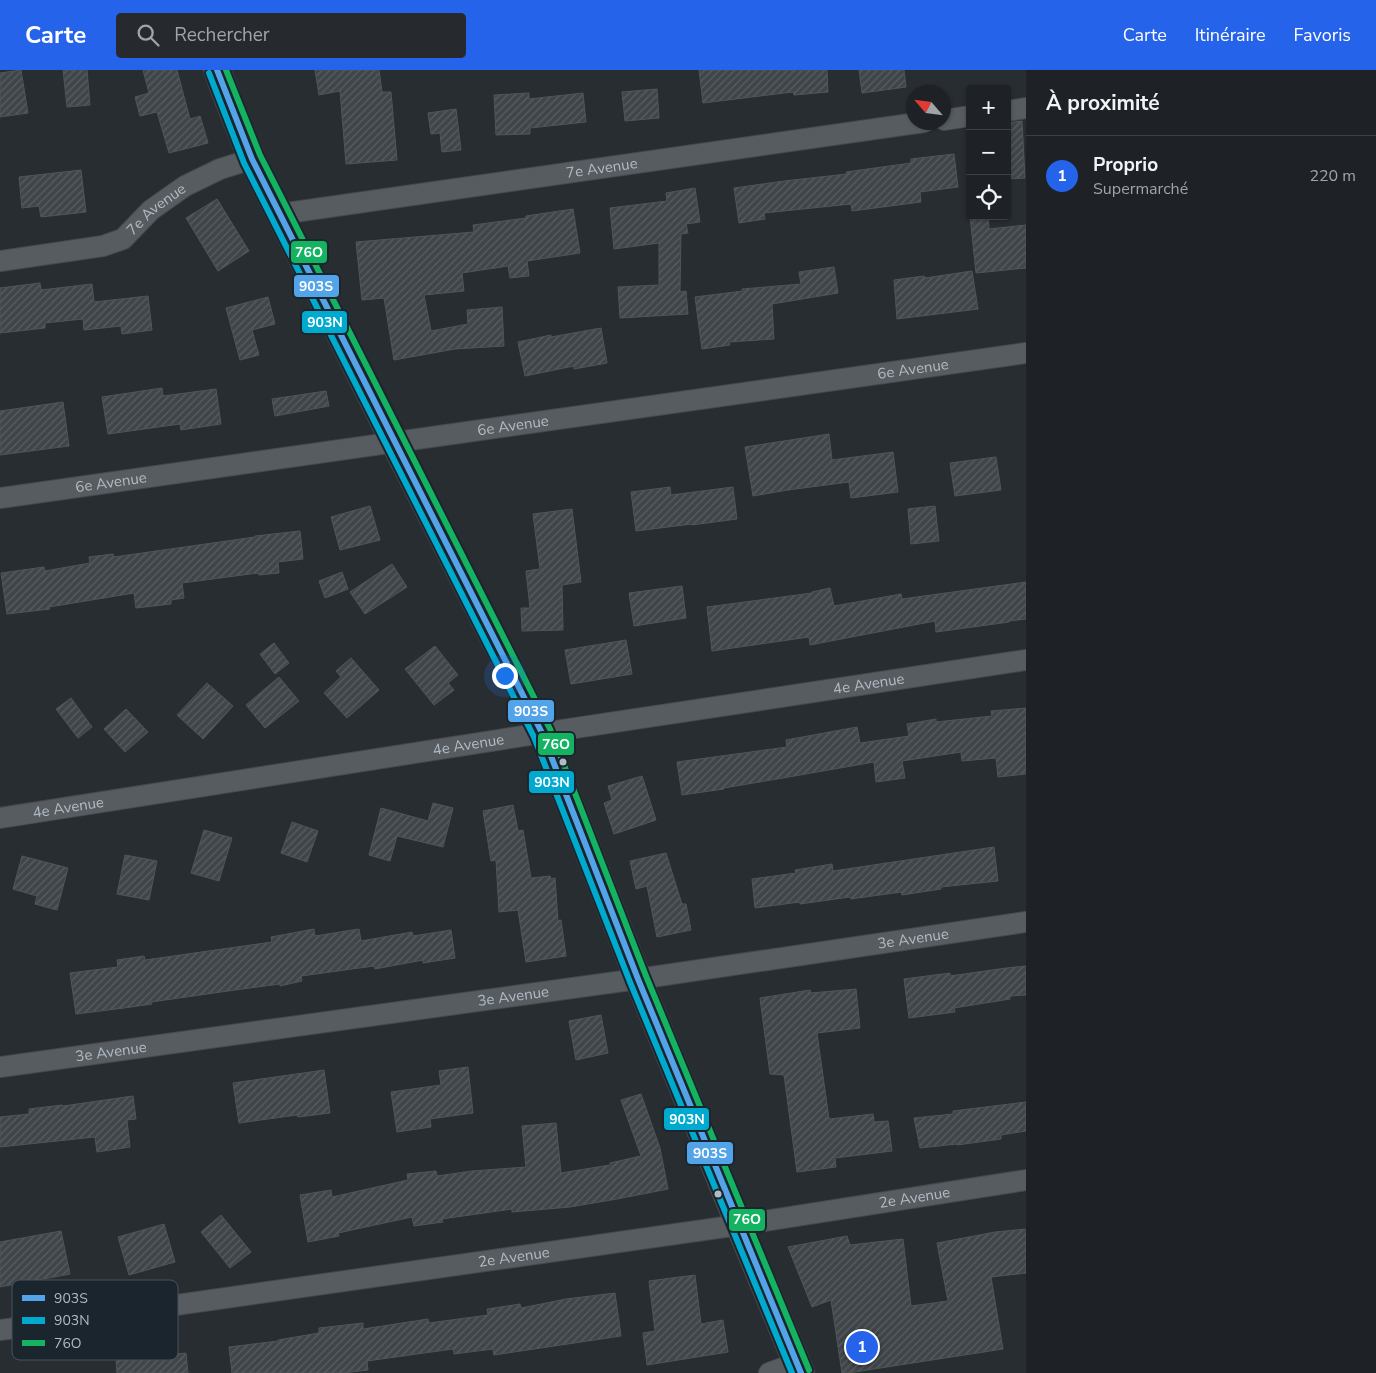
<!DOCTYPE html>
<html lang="fr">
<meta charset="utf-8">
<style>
body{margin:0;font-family:"Nunito Sans",sans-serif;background:#262a2e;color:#f1f3f6}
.controls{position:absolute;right:15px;top:15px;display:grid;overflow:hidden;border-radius:5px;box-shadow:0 1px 4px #0004}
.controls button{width:45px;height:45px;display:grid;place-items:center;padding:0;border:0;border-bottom:1px solid #3c3f43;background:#1e2226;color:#f1f3f6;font:25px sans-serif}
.compass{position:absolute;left:906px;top:15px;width:45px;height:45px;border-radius:50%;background:#1e2226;box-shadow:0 1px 4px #0004;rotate:298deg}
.you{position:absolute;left:504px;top:605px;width:18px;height:18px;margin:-12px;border:4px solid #fff;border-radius:50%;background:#1a73e8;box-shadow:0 0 0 8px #1a73e833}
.badge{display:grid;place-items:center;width:32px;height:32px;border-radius:50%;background:#2563eb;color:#fff;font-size:16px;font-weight:700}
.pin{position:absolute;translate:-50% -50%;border:2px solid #fff;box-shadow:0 1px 5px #0006}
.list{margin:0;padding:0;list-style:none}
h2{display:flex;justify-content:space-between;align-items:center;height:65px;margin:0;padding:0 20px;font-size:21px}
h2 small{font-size:16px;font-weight:400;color:#a1a4a7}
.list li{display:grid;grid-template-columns:32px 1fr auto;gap:15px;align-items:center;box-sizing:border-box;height:80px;padding:0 20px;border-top:1px solid #3c3f43}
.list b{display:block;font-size:19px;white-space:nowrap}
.list p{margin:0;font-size:16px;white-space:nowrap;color:#a1a4a7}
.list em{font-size:16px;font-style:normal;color:#a1a4a7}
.icon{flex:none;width:28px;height:28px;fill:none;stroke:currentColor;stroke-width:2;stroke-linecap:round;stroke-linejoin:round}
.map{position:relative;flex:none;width:1026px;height:1303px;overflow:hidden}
header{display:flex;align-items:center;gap:30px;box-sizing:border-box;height:70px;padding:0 25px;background:#2563eb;color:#fff}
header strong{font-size:24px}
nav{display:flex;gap:28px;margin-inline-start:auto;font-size:18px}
.search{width:350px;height:45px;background:#262a2e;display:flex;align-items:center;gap:12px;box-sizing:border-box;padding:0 18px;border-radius:5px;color:#a1a4a7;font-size:19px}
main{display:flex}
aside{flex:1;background:#1e2226}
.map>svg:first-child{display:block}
.building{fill:url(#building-hatch);stroke:#4f555a}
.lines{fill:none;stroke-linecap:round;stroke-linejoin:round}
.minor-casing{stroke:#46494d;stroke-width:22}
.tertiary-casing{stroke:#46494d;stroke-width:28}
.minor{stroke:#575c61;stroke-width:20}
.tertiary{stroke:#575c61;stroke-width:25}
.bus-1-casing{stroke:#1b252d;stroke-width:10}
.bus-2-casing{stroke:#1b252d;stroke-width:10}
.bus-3-casing{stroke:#1b252d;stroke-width:10}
.bus-1{stroke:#53a3e8;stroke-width:6}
.bus-2{stroke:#00a9ce;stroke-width:6}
.bus-3{stroke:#13b361;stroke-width:6}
.bus-dot{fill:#b1bbc4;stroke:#1b252d;stroke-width:2}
.labels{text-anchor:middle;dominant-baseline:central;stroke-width:4;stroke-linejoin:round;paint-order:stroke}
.street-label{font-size:15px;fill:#b1bbc4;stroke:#1b252d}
.key{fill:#1b252d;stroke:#48525a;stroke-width:1}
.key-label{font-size:14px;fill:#b1bbc4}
.line-badge{stroke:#1b252d;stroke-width:2}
.badge-label{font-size:14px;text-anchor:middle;font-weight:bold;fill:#fff}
</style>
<header>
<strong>Carte</strong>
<div class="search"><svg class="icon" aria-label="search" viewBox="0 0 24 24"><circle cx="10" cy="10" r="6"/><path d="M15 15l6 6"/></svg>Rechercher</div>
<nav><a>Carte</a><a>Itinéraire</a><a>Favoris</a></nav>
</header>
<main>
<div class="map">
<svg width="1026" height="1303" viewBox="0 0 1026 1303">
<defs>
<pattern id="building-hatch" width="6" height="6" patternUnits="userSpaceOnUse" patternTransform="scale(1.25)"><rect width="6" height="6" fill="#404549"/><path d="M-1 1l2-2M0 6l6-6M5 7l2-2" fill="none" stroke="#595e62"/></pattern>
</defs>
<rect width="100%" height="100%" fill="#282d32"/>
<g class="building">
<path d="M21,0L28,43L0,47V3Z"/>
<path d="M63,0H87L90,35L67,37Z"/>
<path d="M143,0H177L190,49L200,46L208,73L169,83L157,42L140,46L135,27L149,23Z"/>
<path d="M315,0H379L382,22H391L397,90L346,94L340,21L319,25Z"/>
<path d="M699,0H827L828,22L794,25L793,22L703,33Z"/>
<path d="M859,0H904L906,17L862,23Z"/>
<path d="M657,19L659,48L625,51L622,22Z"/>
<path d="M529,23V29L583,23L586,52L530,58V64L496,65L494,25Z"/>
<path d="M456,39L461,80L442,82L440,63L431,64L428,43Z"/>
<path d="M1022,51L1025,108L1007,109V53Z"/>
<path d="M954,84L958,117L920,122L921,132L852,141L851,134L764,143L765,149L739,153L734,118L784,111L847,104L846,102L911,93V89Z"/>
<path d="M81,100L86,142L41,147L39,136L22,138L19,107Z"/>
<path d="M695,118L700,152L686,154L688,163L681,164L680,222L686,221L688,244L620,248L618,217L659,215V173L614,179L610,138L667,131L666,123Z"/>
<path d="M217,129L249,181L218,201L186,148Z"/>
<path d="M573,139L580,183L527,191L529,206L510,208L508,196L462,203L464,221L424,225L431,261L468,254L467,240L502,237L504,276L455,279L394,290L384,228L362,230L356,172L474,162L473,155L526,148V146Z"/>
<path d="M970,146H988L989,159L1026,155V198L976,203Z"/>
<path d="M834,197L838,223L772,234L774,269L729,272L730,275L702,279L695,227L743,221L742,219L801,214L799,202Z"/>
<path d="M972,201L978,239L897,249L894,210L924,206L925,208Z"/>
<path d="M40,213L41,220L92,214L94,232L148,226L152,260L122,264L121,256L84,260L83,249L45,253V258L0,263V218Z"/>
<path d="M268,227L275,254L252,260L259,285L240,290L226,238Z"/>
<path d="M601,258L607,293L574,299V296L525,306L518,272L551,265V267Z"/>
<path d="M162,318L163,326L216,319L221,354L181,360L180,354L108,364L102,327Z"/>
<path d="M326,321L329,336L275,346L272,329Z"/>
<path d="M63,332L69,376L0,385V341Z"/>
<path d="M829,364L832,390L893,382L898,422L851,428L849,412L788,420L753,426L745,377Z"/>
<path d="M996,387L1001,420L955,426L950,393Z"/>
<path d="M670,417L671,425L733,417L737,449L692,455V454L636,461L631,422Z"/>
<path d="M370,436L380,470L340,480L331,447Z"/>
<path d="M935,436L939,471L911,474L908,439Z"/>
<path d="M572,439L581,512L562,515L563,560L522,561L521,538H530L526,501L540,499L533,444Z"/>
<path d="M300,461L303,489L278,492L279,503L259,505L258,503L182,513L184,528L171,530V534L136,538L134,523L49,537L50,539L7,544L1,503L44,497L45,501L90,493L89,487L113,484L114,487L255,467V466Z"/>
<path d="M392,494L407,517L365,544L350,522Z"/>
<path d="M342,502L348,519L325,528L319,511Z"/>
<path d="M1026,512V549L1009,551V552L936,562L935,551L810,575L809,567L712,581L707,537L812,523V522L830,518L834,536L901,524L902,529Z"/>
<path d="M682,516L686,548L634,556L629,523Z"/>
<path d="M626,570L632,604L571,614L565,580Z"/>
<path d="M274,573L289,593L275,604L260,584Z"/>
<path d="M435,576L458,605L448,613L454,620L434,635L405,599Z"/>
<path d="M351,588L379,620L347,648L324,623L341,607L336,601Z"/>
<path d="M279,607L299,631L265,658L246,635Z"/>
<path d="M207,613L233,636L203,669L177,645Z"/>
<path d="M71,628L92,657L78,668L56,639Z"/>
<path d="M1026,638V704L998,707L996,688L962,691L961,682L902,691L905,708L876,712L874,692L783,708L724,718V719L682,725L677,692L787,677L786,670L857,657L860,673L909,666L907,654L936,649V652L992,646L991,641Z"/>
<path d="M126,639L148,662L125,682L104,659Z"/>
<path d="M642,706L656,750L614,764L604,733L612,730L608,716Z"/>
<path d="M433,733L453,738L443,777L397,766L390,791L369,785L381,738L428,751Z"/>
<path d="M513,735L518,761L523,760L531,808L550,806L551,809L555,808L558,851L561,850L566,886L526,892L518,840L499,842L496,790L491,791L483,741Z"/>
<path d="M292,752L318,761L307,792L281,783Z"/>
<path d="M204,760L232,768L219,811L191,803Z"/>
<path d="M994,777L998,811L941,817V819L902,825L901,822L851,829L850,827L800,834V832L755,838L752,809L796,803L795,800L832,794L833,801Z"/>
<path d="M666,783L682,834H686L691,860L657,867L647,816L636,819L630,791Z"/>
<path d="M125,785L157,791L149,830L117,824Z"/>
<path d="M22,786L68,798L57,840L35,834L37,826L13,819Z"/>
<path d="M314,859L315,866L359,859L361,871L412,862L413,866L451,860L455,888L423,893V890L375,899L374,896L301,906L302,911L280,916V914L235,920L151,932L152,934L124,938L76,944L70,903L118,897L117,890L144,886L145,890L272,872L271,867Z"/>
<path d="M1026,896V925L1010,926V929L954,938L955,942L909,948L904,909L950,903V906L1006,898Z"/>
<path d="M856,919L860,958L817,963L829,1049L873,1044L874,1052L888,1051L892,1081L835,1088L836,1097L797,1102L784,1005L770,1004L760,928L810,920L811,923Z"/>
<path d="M601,945L608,983L576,990L569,951Z"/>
<path d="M468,997L473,1043L430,1049L431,1057L397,1062L391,1022L441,1015L439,1001Z"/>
<path d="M324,1000L330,1043L298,1047L297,1045L239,1053L233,1013Z"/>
<path d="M641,1024L660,1078L668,1119L617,1129L570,1137L512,1142V1139L442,1149L443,1152L414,1156L412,1147L338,1163L339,1166L308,1172L300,1125L331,1120L332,1127L408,1110L407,1104L436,1101L437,1106L472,1101L526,1097L522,1056L556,1053L561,1103L610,1095V1093L641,1086L621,1030Z"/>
<path d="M133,1026L136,1049L127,1050L130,1077L97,1082L95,1067L0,1077V1047L29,1044V1039L62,1035L63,1036Z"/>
<path d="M1026,1032V1061L1001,1065V1069L957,1075V1074L920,1078L914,1048L953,1044V1041Z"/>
<path d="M221,1145L251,1182L230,1198L201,1162Z"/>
<path d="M164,1154L175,1192L129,1205L118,1167Z"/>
<path d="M1026,1159V1203L991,1207L1003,1279L848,1303H842L831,1230L812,1237L788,1177L847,1166L850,1175L903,1169L911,1236L948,1231L937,1173L995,1162Z"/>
<path d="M61,1161L70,1204L0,1217V1172Z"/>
<path d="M695,1205L701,1254L723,1250L728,1282L647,1295L643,1263L655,1261L649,1211Z"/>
<path d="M615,1223L621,1266L494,1285L493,1279L454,1284L453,1279L367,1291L368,1300L342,1303H232L229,1277L278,1271V1270L319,1263V1258L363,1253V1259L428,1249L429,1253L488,1245L487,1239L520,1234L521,1238L566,1229Z"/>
<path d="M186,1283L188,1303H117L116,1291Z"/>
</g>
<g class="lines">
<defs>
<g id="minor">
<path d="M1007,41L1026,38"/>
<path d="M944,50L970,46"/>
<path id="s1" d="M280,144L924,52"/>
<path id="s2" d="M0,191L103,176L123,169L151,140L185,116L220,99L252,89"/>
<path id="s3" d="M0,428L1026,283"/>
<path id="s4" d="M0,748L542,663L1026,590"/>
<path id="s5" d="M0,997L638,909L1026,852"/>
<path id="s6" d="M0,1260L739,1155L1026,1110"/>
<path d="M769,1303L796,1293"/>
</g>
<path id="tertiary" d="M217,0L229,32L252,89L394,372L542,663L638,909L739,1155L801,1303"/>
</defs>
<use href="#minor" class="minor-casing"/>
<use href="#tertiary" class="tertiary-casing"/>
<use href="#minor" class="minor"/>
<use href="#tertiary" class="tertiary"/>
<defs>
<path id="bus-1" d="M217,0L252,89L542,663L638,909L801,1303"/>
<path id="bus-2" d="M209,3L244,93L534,667L630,912L792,1303"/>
<path id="bus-3" d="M226,0L260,85L550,659L646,906L809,1300"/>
</defs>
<use href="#bus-1" class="bus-1-casing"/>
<use href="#bus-2" class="bus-2-casing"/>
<use href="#bus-3" class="bus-3-casing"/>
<use href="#bus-1" class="bus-1"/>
<use href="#bus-2" class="bus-2"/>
<use href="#bus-3" class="bus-3"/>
</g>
<g class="bus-dot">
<circle cx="563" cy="692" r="4.5"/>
<circle cx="718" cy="1124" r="4.5"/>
</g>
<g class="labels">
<g class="street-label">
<text stroke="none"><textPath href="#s1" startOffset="325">7e Avenue</textPath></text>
<text stroke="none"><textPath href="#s2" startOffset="170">7e Avenue</textPath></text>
<text stroke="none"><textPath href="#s3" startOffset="922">6e Avenue</textPath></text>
<text stroke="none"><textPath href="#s3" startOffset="518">6e Avenue</textPath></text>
<text stroke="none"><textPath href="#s3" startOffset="112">6e Avenue</textPath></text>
<text stroke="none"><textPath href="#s4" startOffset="879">4e Avenue</textPath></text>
<text stroke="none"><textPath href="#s4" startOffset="474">4e Avenue</textPath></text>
<text stroke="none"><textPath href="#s4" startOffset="69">4e Avenue</textPath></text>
<text stroke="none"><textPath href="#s5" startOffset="922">3e Avenue</textPath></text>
<text stroke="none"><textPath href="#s5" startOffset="518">3e Avenue</textPath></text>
<text stroke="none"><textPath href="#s5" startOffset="112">3e Avenue</textPath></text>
<text stroke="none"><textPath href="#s6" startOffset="924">2e Avenue</textPath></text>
<text stroke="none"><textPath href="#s6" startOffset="519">2e Avenue</textPath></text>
</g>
</g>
<rect x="12" y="1210" width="166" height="80" rx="8" class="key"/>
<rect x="22" y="1225" width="23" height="6" fill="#53a3e8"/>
<rect x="22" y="1247" width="23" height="7" fill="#00a9ce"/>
<rect x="22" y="1270" width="23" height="6" fill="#13b361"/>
<g class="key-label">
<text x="54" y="1233">903S</text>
<text x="54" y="1255">903N</text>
<text x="54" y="1278">76O</text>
</g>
<g class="line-badge">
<rect x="290" y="170" width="38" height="24" rx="5" fill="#13b361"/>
<rect x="293" y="204" width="47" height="24" rx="5" fill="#53a3e8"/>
<rect x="301" y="240" width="47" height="24" rx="5" fill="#00a9ce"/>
<rect x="507" y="629" width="48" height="24" rx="5" fill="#53a3e8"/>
<rect x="537" y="662" width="38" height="24" rx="5" fill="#13b361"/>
<rect x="528" y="700" width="47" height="24" rx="5" fill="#00a9ce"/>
<rect x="663" y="1037" width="47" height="24" rx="5" fill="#00a9ce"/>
<rect x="686" y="1071" width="48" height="24" rx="5" fill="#53a3e8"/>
<rect x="728" y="1138" width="38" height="24" rx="5" fill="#13b361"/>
</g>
<g class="badge-label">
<text x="309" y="187">76O</text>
<text x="316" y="221">903S</text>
<text x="325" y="257">903N</text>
<text x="531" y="646">903S</text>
<text x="556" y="679">76O</text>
<text x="552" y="717">903N</text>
<text x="687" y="1054">903N</text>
<text x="710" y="1088">903S</text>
<text x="747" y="1154">76O</text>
</g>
</svg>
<div class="controls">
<button>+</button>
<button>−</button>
<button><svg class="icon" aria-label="locate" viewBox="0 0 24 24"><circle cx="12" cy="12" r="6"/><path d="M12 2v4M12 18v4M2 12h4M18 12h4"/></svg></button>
</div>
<svg class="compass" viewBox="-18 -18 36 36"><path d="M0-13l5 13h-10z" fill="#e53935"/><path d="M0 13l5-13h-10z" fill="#a1a4a7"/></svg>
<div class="you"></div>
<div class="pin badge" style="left:862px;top:1277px">1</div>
</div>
<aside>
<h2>À proximité<small></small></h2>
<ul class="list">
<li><span class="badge">1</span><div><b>Proprio</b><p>Supermarché</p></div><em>220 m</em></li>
</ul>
</aside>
</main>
